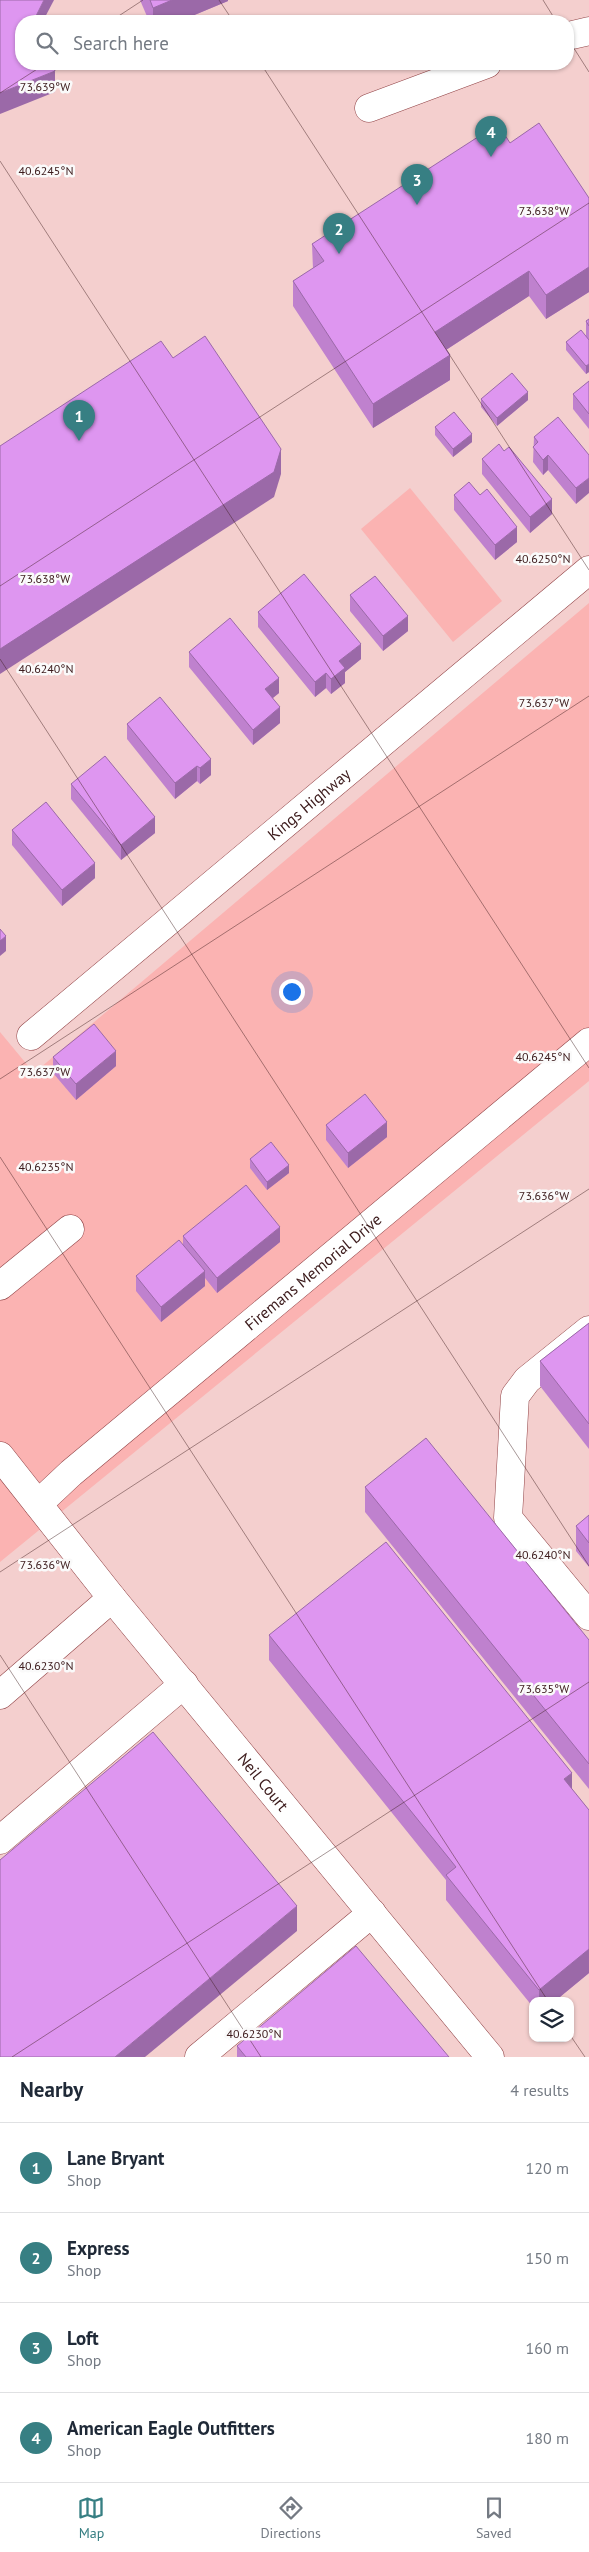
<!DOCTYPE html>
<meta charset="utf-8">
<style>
body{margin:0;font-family:"PT Sans",sans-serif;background:#f6f6f7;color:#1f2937}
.controls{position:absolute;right:15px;bottom:15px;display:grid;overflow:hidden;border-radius:10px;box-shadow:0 1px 4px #0004}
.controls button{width:45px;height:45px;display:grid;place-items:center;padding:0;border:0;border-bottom:1px solid #e0e1e3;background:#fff;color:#1f2937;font:25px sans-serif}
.you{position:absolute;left:291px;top:991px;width:18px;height:18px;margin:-12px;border:4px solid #fff;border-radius:50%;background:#1a73e8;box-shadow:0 0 0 8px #1a73e833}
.badge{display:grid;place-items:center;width:32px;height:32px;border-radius:50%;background:#377f83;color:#fff;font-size:16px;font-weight:700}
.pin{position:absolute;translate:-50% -41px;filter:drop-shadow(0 1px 2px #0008)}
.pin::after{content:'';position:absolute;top:26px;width:18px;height:15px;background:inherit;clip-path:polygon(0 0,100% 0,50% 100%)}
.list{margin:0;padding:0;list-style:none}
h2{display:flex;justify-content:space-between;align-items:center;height:65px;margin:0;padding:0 20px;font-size:21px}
h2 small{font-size:16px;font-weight:400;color:#747a83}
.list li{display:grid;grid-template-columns:32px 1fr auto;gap:15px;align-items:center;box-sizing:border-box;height:90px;padding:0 20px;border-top:1px solid #e0e1e3}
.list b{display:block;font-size:19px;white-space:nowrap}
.list p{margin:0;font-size:16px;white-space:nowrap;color:#747a83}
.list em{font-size:16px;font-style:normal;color:#747a83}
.icon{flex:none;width:28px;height:28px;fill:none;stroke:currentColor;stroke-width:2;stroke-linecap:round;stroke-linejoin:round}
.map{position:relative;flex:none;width:589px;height:2057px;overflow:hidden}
.search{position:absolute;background:#fff;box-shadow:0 1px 4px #0004;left:15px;right:15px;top:15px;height:55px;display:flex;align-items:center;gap:12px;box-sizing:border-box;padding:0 18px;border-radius:20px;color:#747a83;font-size:19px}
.sheet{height:425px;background:#fff}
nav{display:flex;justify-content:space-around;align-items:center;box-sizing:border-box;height:70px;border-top:1px solid #e0e1e3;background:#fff;font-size:14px;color:#747a83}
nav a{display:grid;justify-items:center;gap:2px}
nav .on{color:#377f83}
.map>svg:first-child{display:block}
.green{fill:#fbb3b2}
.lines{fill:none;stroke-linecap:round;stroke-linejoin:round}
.minor-casing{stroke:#914346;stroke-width:29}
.minor{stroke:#fff;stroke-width:28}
.wall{fill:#bf81ce}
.shaded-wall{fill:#9b69a8}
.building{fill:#de96f0;stroke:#9b69a8}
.ticks{fill:none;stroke:#3b1a1b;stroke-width:1;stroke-opacity:0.45}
.labels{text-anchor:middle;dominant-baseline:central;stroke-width:5;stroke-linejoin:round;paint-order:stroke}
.street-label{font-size:16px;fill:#3b1a1b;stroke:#fafafa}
.ticks-label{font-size:12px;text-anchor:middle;fill:#3b1a1b;stroke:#fafafa;stroke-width:5;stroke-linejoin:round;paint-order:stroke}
</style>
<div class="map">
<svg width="589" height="2057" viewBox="0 0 589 2057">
<rect width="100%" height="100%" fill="#f4cfce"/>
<g class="green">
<path d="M410,488L502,601L453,642L361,529Z"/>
<path d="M589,603V1081L0,1562V1032L34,1073Z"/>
</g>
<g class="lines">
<defs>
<g id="minor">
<path d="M568,36L589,31"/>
<path d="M369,108L487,64"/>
<path id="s1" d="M31,1036L589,570"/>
<path d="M0,1286L70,1229"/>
<path d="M589,1330L527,1380L515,1396L508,1518L589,1616"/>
<path id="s2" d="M0,1456L112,1598L490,2057"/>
<path id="s3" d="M38,1504L71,1473L589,1042"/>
<path d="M0,1695L112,1598"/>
<path d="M0,1840L184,1684"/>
<path d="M199,2057L372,1913"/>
</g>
</defs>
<use href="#minor" class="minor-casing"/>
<use href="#minor" class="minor"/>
</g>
<g class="wall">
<path d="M140,0H228V1L180,21H149Z"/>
<path d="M510,143L589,198V292L546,319L529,296L446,350L450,380L373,428L293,306V281L313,269L312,244Z"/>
<path d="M589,319V372L586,374L566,350V342L586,336V321Z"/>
<path d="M589,381V429L573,409V394Z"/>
<path d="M481,399L528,400L497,426L481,407Z"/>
<path d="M435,427L472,442L453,457L435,435Z"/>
<path d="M534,437L589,455L576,504L548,470L543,475L533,462Z"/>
<path d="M482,459L552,514L530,533L482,474Z"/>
<path d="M454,495L517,542L495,560L454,510Z"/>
<path d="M350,595L408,631L383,651L350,611Z"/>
<path d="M258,612L361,659L345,672V683L331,694L326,688L315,697L258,627Z"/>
<path d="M189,652L279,693L273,698L280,723L253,745L189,667Z"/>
<path d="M127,724L211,759V775L200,784L197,781L175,799L127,739Z"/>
<path d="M71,784L155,833L121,860L71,799Z"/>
<path d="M12,830L95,878L62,906L12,845Z"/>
<path d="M53,1057L116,1066L76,1100L53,1073Z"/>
<path d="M326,1125L387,1137L348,1168L326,1140Z"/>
<path d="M250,1159L289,1173L267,1190L250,1168Z"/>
<path d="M183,1236L280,1242L217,1293L205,1278V1286L161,1322L136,1291V1276L183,1244Z"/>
<path d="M589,1323V1449L540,1386V1361Z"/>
<path d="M365,1487L589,1640V1789L365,1512Z"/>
<path d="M589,1515V1567L576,1551V1526Z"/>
<path d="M269,1635L572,1790L589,1810V1973L555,2001H533V2007L446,1900V1880L269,1660Z"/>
<path d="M237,2046L449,2057H237Z"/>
</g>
<g class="shaded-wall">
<path d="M44,0H54L43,21H35V18Z"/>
<path d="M172,0H228V1L180,21H153V8Z"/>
<path d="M55,71V92L0,114V93Z"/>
<path d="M589,267V292L546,319V295Z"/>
<path d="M529,271V296L435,357V332Z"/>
<path d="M450,355V380L373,428V404Z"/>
<path d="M589,364V372L586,374V366Z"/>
<path d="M528,392V400L497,426V418Z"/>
<path d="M472,434V442L453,457V449Z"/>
<path d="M281,449V474L274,497L0,674V649Z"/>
<path d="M548,455V470L543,475V460Z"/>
<path d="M589,478V493L576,504V488Z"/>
<path d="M552,499V514L530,533V517Z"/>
<path d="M517,527V542L495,560V545Z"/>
<path d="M408,616V631L383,651V636Z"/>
<path d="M361,644V659L345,672V683L331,694V679L339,661Z"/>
<path d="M326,673V688L315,697V682Z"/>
<path d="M279,678V693L265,704V689Z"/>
<path d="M280,707V723L253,745V730Z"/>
<path d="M211,759V775L200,784V768Z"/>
<path d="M197,766V781L175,799V783Z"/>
<path d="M155,817V833L121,860V845Z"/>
<path d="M95,863V878L62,906V890Z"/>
<path d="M6,936V951L0,956V941Z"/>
<path d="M116,1051V1066L76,1100V1084Z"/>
<path d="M387,1122V1137L348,1168V1153Z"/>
<path d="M289,1165V1173L267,1190V1182Z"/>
<path d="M280,1227V1242L217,1293V1278Z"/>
<path d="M205,1271V1286L161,1322V1307Z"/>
<path d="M572,1773V1798L564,1779Z"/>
<path d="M297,1906V1931L145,2057H115Z"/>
<path d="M589,1949V1973L555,2001H539V1990Z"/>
</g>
<g class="building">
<path d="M0,0H44L35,18L36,21H21V64H53L55,71L0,93Z"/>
<path d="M150,0H172L153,8Z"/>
<path d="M539,123L589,198V267L546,295L529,271L435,332L450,355L373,404L293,281L324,261L312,244L498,124L510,143Z"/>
<path d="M589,319V326L586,321Z"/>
<path d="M581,330L589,340V364L586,366L566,342Z"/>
<path d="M205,336L281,449L274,472L0,649V446L161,341L173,358Z"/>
<path d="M512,373L528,392L497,418L481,399Z"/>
<path d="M589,381V414L573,394Z"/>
<path d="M454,412L472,434L453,449L435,427Z"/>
<path d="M558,417L589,455V478L576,488L548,455L543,460L533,447L538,442L534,437Z"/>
<path d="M499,444L504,451L509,447L552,499L530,517L482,459Z"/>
<path d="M469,482L480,495L487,489L517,527L495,545L454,495Z"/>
<path d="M304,574L361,644L339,661L345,668L331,679L326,673L315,682L258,612Z"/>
<path d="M375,576L408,616L383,636L350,595Z"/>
<path d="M230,618L279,678L265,689L280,707L253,730L189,652Z"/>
<path d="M160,697L211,759L200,768L197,766L175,783L127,724Z"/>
<path d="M105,756L155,817L121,845L71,784Z"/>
<path d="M46,802L95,863L62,890L12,830Z"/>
<path d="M0,929L6,936L0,941Z"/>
<path d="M94,1024L116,1051L76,1084L53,1057Z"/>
<path d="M365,1094L387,1122L348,1153L326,1125Z"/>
<path d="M271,1142L289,1165L267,1182L250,1159Z"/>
<path d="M246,1185L280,1227L217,1278L183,1236Z"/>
<path d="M179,1240L205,1271L161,1307L136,1276Z"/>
<path d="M589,1323V1424L540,1361Z"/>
<path d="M426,1438L589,1640V1764L365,1487Z"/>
<path d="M589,1515V1543L576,1526Z"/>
<path d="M386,1542L572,1773L564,1779L589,1810V1949L539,1990L446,1875L456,1867L269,1635Z"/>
<path d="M153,1732L297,1906L115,2057H0V1860Z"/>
<path d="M356,1946L449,2057H246L237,2046Z"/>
</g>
<path class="ticks" d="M219,0L233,21M543,0L556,21M111,21L143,0M568,39L589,72M261,64L589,570M0,93L45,64M0,161L589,1068M0,586L589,203M0,659L589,1566M0,1079L589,696M0,1157L548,2001M0,1572L589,1189M0,1655L261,2057M570,2035L585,2057M12,2057L589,1682"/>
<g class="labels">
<g class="street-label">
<text stroke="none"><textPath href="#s1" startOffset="362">Kings Highway</textPath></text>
<text stroke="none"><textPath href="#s3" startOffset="360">Firemans Memorial Drive</textPath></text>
<text stroke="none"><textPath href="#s2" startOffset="419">Neil Court</textPath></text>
</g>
</g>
<g class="ticks-label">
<text x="45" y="91">73.639°W</text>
<text x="46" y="175">40.6245°N</text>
<text x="544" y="215">73.638°W</text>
<text x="543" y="563">40.6250°N</text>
<text x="45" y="583">73.638°W</text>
<text x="46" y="673">40.6240°N</text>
<text x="544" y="707">73.637°W</text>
<text x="543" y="1061">40.6245°N</text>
<text x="45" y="1076">73.637°W</text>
<text x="46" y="1171">40.6235°N</text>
<text x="544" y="1200">73.636°W</text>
<text x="543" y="1559">40.6240°N</text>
<text x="45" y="1569">73.636°W</text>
<text x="46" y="1670">40.6230°N</text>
<text x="544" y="1693">73.635°W</text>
<text x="254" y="2038">40.6230°N</text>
</g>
</svg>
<div class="controls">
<button><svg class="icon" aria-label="layers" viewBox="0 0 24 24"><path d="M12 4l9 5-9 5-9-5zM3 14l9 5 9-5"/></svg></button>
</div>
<div class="you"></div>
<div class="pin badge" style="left:79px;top:441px">1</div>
<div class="pin badge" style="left:339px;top:254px">2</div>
<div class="pin badge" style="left:417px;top:205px">3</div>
<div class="pin badge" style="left:491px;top:157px">4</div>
<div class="search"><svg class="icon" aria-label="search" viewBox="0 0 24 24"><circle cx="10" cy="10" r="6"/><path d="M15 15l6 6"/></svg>Search here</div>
</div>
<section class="sheet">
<h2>Nearby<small>4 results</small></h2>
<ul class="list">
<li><span class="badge">1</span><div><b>Lane Bryant</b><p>Shop</p></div><em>120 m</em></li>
<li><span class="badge">2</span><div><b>Express</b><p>Shop</p></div><em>150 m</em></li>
<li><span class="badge">3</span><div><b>Loft</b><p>Shop</p></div><em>160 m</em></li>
<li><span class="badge">4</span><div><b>American Eagle Outfitters</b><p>Shop</p></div><em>180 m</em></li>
</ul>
</section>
<nav>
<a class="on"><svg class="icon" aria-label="map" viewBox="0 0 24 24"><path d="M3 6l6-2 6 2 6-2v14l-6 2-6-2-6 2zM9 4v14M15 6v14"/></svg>Map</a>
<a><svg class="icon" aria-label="directions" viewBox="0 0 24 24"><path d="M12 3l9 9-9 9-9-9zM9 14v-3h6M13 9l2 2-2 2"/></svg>Directions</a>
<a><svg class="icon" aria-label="saved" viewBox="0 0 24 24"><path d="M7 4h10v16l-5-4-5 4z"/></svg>Saved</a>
</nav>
